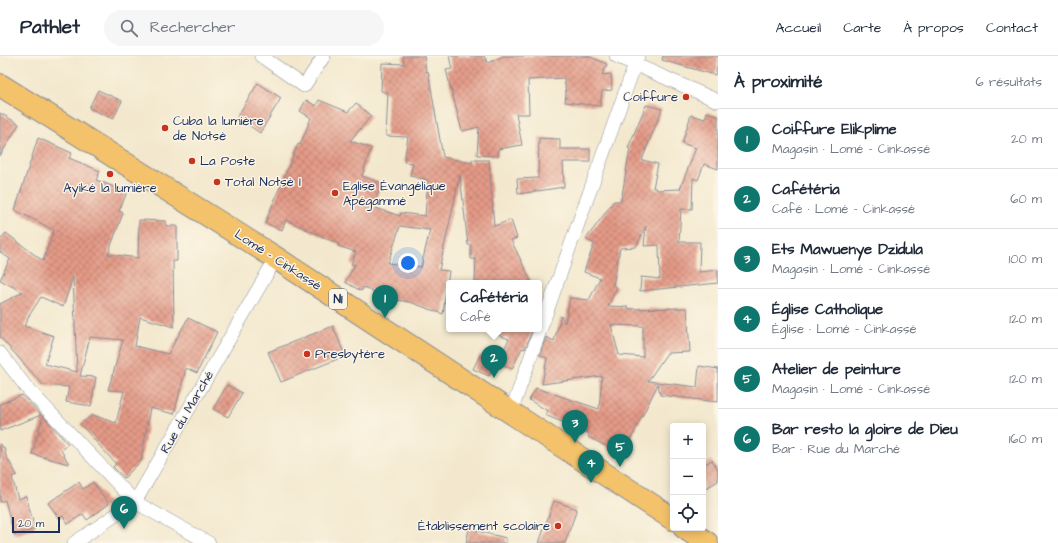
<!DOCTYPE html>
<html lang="fr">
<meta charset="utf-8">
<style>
body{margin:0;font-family:"Architects Daughter",sans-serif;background:#f6f6f7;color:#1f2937}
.controls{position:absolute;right:12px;bottom:12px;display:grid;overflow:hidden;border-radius:4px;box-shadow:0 2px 10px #0003}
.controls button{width:36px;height:36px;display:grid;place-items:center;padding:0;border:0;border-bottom:1px solid #e0e1e3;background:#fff;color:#1f2937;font:20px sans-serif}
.scale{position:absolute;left:12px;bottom:10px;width:48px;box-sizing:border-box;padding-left:4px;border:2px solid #1b2f5e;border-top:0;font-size:11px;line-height:14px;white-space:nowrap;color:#1b2f5e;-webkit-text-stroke:3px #fcf5e5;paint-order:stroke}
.you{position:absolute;left:408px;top:207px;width:14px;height:14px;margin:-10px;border:3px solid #fff;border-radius:50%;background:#1a73e8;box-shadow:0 0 0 6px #1a73e833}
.badge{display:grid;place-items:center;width:26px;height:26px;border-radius:50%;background:#0f766e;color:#fff;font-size:13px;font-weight:700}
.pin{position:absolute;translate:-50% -33px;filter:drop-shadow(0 1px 2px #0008)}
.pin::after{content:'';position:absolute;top:21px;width:14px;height:12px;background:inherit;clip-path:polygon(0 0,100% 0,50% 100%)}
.popup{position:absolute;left:446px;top:224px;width:96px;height:52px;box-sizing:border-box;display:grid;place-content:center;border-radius:4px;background:#fff;filter:drop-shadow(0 1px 3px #0005);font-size:13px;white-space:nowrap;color:#747a83}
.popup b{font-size:15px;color:#1f2937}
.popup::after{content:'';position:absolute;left:50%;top:100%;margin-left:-8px;border:8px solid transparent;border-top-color:#fff}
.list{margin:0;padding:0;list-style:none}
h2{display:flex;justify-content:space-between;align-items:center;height:52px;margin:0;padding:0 16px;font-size:17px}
h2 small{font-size:13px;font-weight:400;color:#747a83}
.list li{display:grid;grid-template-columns:26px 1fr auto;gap:12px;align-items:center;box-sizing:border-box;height:60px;padding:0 16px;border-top:1px solid #e0e1e3}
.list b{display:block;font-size:15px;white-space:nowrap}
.list p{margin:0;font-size:13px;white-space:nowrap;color:#747a83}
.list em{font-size:13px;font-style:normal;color:#747a83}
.icon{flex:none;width:22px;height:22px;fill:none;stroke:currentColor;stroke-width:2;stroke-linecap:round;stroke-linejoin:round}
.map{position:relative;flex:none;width:718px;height:487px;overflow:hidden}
header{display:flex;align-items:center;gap:24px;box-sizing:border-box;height:56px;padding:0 20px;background:#fff;border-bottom:1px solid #e0e1e3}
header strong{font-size:19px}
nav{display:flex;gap:22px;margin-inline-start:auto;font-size:14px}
.search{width:280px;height:36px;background:#f6f6f7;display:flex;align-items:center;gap:10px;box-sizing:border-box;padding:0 14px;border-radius:22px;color:#747a83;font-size:15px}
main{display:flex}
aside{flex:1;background:#fff}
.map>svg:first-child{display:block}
.building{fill:url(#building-cross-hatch);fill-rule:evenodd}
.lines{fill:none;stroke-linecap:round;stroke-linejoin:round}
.minor-casing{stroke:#878c96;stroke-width:14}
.trunk-casing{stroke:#878c96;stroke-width:24}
.minor{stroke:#fff;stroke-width:13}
.trunk{stroke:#f4c26a;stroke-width:22}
.poi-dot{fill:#c8321e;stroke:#fcf5e5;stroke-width:1.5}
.labels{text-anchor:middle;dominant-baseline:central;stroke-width:3;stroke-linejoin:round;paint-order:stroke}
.shield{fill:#fcf5e5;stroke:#5e6a86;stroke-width:1}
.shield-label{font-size:12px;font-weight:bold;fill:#1b2f5e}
.poi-label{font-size:13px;fill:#1b2f5e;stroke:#fcf5e5;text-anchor:start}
.street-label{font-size:13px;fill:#1b2f5e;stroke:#fcf5e5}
</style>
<header>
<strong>Pathlet</strong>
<div class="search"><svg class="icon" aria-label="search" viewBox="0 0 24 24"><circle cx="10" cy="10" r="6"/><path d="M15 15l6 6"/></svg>Rechercher</div>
<nav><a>Accueil</a><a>Carte</a><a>À propos</a><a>Contact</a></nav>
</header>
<main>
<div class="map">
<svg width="718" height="487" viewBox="0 0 718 487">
<defs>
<pattern id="building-cross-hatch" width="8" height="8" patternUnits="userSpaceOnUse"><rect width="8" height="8" fill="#e49a86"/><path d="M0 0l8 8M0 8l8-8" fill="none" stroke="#b87e71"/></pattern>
</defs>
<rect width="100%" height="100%" fill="#fcf5e5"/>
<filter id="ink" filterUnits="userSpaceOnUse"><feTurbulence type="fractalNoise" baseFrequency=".025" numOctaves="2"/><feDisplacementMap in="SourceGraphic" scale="8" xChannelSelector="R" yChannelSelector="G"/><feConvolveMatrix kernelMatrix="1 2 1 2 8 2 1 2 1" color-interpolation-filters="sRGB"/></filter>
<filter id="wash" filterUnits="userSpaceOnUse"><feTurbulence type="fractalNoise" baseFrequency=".012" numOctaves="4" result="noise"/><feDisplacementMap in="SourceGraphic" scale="16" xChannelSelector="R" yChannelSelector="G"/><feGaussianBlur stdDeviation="0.9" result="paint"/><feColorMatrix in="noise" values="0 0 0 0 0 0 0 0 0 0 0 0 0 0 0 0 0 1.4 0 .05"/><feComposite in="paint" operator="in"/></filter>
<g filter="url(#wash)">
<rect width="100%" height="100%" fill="#f3e8cd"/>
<g id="blocks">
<g class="building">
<path d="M403,0H424L426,16L428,15L443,101L472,107V104H489L494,170L511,164L517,182L511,184L532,227H475L476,203H471V189H468L460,119L439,214L449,215L443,258L410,246L390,243L364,231L361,235L345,226L355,209L351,208L356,196L338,190L339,188L286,164L282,174L265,167L298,88L300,89L311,62L300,55L306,44L316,50L319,44L348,56L356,47L371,60L350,85L371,92L362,120L382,127L373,151L400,160L401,157L425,160L428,124L410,120L413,107L404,106L408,81L386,80L388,37L381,35L382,7L404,8ZM400,170L430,174L421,211L388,207Z"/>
<path d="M449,0H484L488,7L503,0H588L607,8L602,19L611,18L612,34L602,35L600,50L565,46L566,37L564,22L528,24L529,58H516L522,89L498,93V100L477,99L479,71L462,75L446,14L452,13Z"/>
<path d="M663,0H718V8L715,19L662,4Z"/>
<path d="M258,27L281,42L260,77L237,61Z"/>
<path d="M98,34L122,45L113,63L89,52Z"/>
<path d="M646,49L662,53L642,104L658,108L653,132H656L657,134L680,133L696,92L682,87L691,59L705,63L707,56L718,60V113L704,108L698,124L693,122L692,153H681L679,186H700L699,216L718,214V227L640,235L641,221L660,223L659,189L644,190L646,170L636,191L620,192L613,229L617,231L608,250L628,251L629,253L687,252L690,296L667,297L648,325L697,331L699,310L718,313V346L660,339L658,328L622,401L607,392L608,391L588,381L589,377L545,359L548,355L529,344L536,332L599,353L602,320L542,328L547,302L540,299L546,281L554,285L561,260L565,267L570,242L589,244L600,222L584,216L594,188L586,183L614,145H621L630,93L628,92ZM611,269L643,270V301L619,299Z"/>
<path d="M0,57L19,68L0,100Z"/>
<path d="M38,82L72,97L69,102L100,115L96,124L127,136L119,155L123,157L108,198L138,202L139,164L166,165V170H177V205H173L174,271L140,261L135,290L168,298L188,262L217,276L197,317L186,312L174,358L150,352L141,405L124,422L113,411L116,408L80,368L93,359L116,367L124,335L108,334L123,284L90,281L80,320L96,321L91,350L66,346L69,331L43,329L0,281V248L23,236L0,224L10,203L0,196V184L6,177L43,205L54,174L15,154ZM73,221L77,316L45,308L54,280L24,270L28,264L27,263L41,241L63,251Z"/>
<path d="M539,82L560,83V93H590V106H563L564,131L518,138L517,123L538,122Z"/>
<path d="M333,270L345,300L281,326L268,296Z"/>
<path d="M487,273H528L532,275L525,293L522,292L512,313L498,306L509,283L487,275Z"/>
<path d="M480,299L495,306L489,320L473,313Z"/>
<path d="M227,329L242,337L228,361L213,353Z"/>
<path d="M22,339L41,359L0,375V348Z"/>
<path d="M43,360L68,388L61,394L69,408L32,398Z"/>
<path d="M0,388L2,391H4L6,400L17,419L12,421L18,443L26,440L35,473L14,479L5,444L0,446Z"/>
<path d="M712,404L718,414V425L703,434V409Z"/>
<path d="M79,426L83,433L93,426L109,448L87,464L83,458L68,468L63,460L59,462L48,447Z"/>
<path d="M554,445L577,453L565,487H539Z"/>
<path d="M469,473L506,482V487H466Z"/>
</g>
</g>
</g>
<g filter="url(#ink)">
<use href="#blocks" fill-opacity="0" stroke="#878c96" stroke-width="1"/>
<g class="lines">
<defs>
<g id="minor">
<path d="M261,0L304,30L324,0"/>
<path d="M616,0L718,45"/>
<path d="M0,297L27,332L135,446L209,487"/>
<path d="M511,356L638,0"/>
<path d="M74,487L135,446L276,202"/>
</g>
<g id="trunk">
<path d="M0,29L276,202L673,463"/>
<path d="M685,472L707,487"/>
</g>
</defs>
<use href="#minor" class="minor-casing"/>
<use href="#trunk" class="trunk-casing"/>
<use href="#minor" class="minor"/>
<use href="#trunk" class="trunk"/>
</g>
</g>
<g class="poi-dot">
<circle cx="686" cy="41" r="4"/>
<circle cx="165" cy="72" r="4"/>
<circle cx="192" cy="105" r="4"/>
<circle cx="110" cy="118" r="4"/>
<circle cx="217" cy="126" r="4"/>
<circle cx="335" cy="137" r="4"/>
<circle cx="307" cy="298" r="4"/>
<circle cx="558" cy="470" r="4"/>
</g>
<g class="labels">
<rect class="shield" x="329" y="233" width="18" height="20" rx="3"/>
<g class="shield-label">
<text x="338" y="243">N1</text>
</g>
<g class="poi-label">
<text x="678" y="41" text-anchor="end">Coiffure</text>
<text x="173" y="65">Cuba la lumière<tspan x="173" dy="15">de Notsè</tspan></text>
<text x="200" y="105">La Poste</text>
<text x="225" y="126">Total Notsè I</text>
<text x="343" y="130">Eglise Évangélique<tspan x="343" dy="15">Apégammé</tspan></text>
<text x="110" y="132" text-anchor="middle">Ayiké la lumière</text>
<text x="315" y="298">Presbytère</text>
<text x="550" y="470" text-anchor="end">Établissement scolaire</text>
</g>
<g class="street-label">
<text transform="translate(278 204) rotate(33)">Lomé - Cinkassé</text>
<text transform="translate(187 356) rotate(-60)">Rue du Marché</text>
</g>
</g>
</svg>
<div class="controls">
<button>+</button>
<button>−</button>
<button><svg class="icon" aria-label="locate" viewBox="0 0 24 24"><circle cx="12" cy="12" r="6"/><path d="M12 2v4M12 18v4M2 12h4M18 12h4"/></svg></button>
</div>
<div class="scale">20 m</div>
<div class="you"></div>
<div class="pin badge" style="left:385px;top:262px">1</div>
<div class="pin badge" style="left:494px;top:322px">2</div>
<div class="popup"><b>Cafétéria</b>Café</div>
<div class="pin badge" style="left:575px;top:387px">3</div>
<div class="pin badge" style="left:591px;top:427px">4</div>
<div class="pin badge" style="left:620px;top:411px">5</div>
<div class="pin badge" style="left:124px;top:473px">6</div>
</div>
<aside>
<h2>À proximité<small>6 résultats</small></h2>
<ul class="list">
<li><span class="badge">1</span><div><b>Coiffure Elikplime</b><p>Magasin · Lomé - Cinkassé</p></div><em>20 m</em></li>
<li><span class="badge">2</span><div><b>Cafétéria</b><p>Café · Lomé - Cinkassé</p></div><em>60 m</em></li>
<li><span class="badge">3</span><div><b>Ets Mawuenye Dzidula</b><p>Magasin · Lomé - Cinkassé</p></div><em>100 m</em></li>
<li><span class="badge">4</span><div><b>Église Catholique</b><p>Église · Lomé - Cinkassé</p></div><em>120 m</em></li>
<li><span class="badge">5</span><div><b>Atelier de peinture</b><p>Magasin · Lomé - Cinkassé</p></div><em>120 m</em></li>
<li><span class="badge">6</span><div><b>Bar resto la gloire de Dieu</b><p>Bar · Rue du Marché</p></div><em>160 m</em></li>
</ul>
</aside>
</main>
